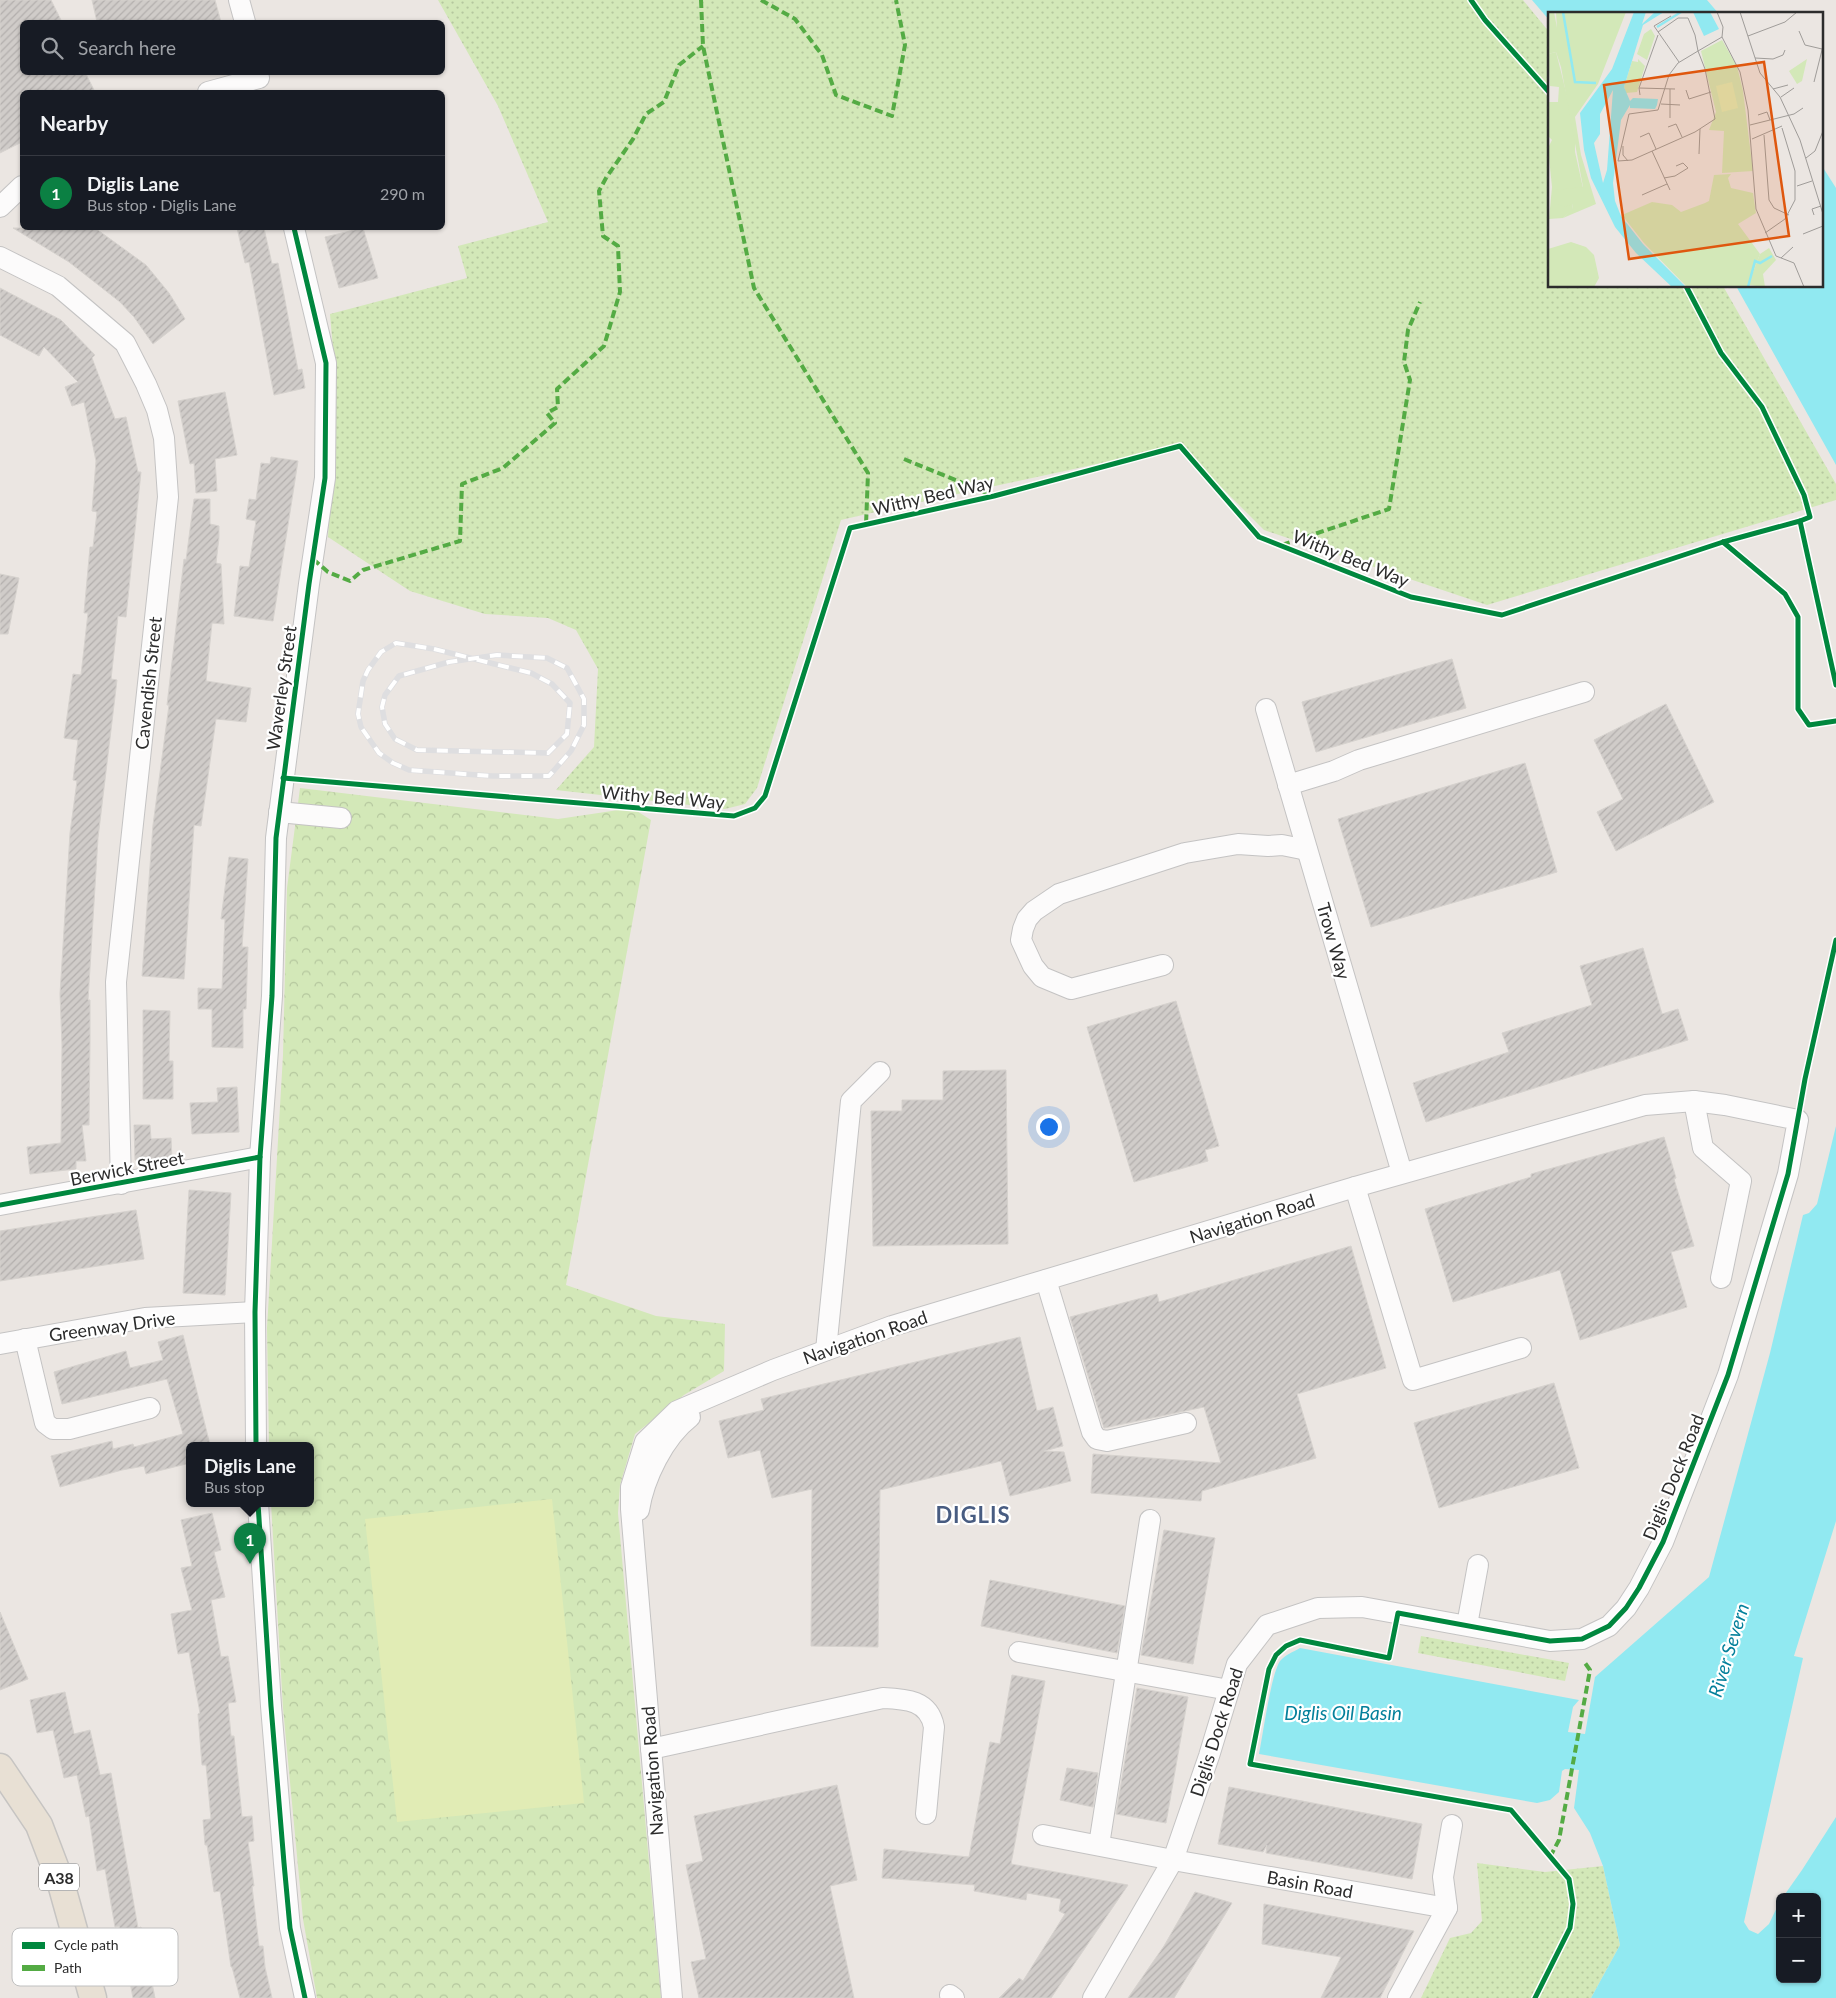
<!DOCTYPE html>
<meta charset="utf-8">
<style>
body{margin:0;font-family:Lato,sans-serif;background:#20242c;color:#f1f3f6}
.controls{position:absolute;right:15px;bottom:15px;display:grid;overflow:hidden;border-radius:8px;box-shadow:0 1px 4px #0004}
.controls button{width:45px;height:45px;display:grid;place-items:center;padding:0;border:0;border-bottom:1px solid #363941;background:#171b24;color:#f1f3f6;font:25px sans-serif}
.you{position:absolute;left:1048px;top:1126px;width:18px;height:18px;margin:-12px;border:4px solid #fff;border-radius:50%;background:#1a73e8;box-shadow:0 0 0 8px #1a73e833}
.badge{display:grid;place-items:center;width:32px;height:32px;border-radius:50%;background:#0b8043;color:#fff;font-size:16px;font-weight:700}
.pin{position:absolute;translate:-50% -41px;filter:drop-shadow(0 1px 2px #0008)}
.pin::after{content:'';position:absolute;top:26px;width:18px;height:15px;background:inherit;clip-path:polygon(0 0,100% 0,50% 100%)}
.popup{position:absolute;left:186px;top:1442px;width:128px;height:65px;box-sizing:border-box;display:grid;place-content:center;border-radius:8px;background:#171b24;filter:drop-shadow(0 1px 4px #0005);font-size:16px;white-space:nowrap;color:#9ea1a6}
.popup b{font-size:19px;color:#f1f3f6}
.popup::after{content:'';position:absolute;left:50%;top:100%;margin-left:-10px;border:10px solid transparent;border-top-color:#171b24}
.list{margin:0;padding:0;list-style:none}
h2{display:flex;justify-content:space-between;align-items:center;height:65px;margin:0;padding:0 20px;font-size:21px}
h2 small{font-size:16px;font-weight:400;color:#9ea1a6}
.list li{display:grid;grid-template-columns:32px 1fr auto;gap:15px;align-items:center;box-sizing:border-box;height:75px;padding:0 20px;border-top:1px solid #363941}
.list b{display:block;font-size:19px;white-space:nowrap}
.list p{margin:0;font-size:16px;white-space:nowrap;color:#9ea1a6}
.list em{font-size:16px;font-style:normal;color:#9ea1a6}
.icon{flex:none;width:28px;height:28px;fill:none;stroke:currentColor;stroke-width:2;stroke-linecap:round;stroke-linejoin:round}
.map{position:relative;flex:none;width:1836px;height:1998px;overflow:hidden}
.search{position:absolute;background:#171b24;box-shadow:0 1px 4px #0004;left:20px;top:20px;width:425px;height:55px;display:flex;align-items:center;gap:12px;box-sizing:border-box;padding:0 18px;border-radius:8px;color:#9ea1a6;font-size:19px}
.panel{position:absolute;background:#171b24;box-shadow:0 1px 4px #0004;left:20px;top:90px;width:425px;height:140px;border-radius:8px}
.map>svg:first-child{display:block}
.grass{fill:url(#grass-dots)}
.forest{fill:url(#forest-crowns)}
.pitch{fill:#e1ecb5}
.water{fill:#91e9f1}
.building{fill:url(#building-hatch);stroke:#d6d2ce}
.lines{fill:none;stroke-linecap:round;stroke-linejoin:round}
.minor-casing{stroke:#c4c3c3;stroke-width:22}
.major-casing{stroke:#c6c4c2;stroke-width:29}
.minor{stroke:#fcfbfb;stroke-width:20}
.major{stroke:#e8e0d4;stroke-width:26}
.rail-casing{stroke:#dedee0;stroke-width:5.5}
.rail{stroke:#fff;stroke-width:4;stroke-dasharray:11;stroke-linecap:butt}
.quiet{stroke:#54ab44;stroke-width:4;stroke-dasharray:8 4;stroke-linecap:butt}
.cycleway-casing{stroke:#fff;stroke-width:8}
.cycleway{stroke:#00873e;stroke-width:5}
.labels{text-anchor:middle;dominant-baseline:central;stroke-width:4.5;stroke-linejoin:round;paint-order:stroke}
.shield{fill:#fff;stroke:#6b6b6b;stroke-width:1}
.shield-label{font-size:16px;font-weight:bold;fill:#2c2c2c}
.street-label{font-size:18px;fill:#2c2c2c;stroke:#fff}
.water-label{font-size:19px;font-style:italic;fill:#04809b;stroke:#fff}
.district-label{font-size:22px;font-weight:bold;letter-spacing:1px;fill:#485c81;stroke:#fff}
.inset-river{fill:none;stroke:#91e9f1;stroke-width:2.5}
.inset-road{fill:none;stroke:#9f9c99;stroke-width:1}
.view{fill:#df570e;fill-opacity:0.15;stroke:#df570e;stroke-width:2.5}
.inset-edge{fill:none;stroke:#2c2c2c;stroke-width:2.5}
.key{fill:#fff;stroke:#c0c0c0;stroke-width:1}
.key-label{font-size:14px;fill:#2c2c2c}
</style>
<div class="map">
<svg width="1836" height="1998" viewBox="0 0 1836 1998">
<defs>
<pattern id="grass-dots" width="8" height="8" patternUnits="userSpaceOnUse" patternTransform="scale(1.25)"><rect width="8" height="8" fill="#d3e8b8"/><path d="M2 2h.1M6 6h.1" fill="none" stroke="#b5c79e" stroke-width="1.8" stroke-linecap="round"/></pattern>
<pattern id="forest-crowns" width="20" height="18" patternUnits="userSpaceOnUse" patternTransform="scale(1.25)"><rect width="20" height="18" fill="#d3e8b8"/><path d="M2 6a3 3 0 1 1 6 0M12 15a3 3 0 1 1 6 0" fill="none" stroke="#b5c79e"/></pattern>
<pattern id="building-hatch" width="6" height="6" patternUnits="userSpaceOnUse" patternTransform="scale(1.25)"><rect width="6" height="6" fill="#d0ccc9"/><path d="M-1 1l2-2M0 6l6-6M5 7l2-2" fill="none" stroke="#b3afad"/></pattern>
</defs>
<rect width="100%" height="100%" fill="#ebe6e2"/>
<g class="grass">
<path d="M438,0H1523L1550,33V286H1723L1836,484V500L1487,605L1264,530L1180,446L884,510L841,520L757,788L745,804L725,809L556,790L594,747L598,669L576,630L548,618L485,614L410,591L328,537L336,384L330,314L467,278L458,246L548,222L498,106Z"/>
<path d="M1421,1636L1569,1663L1565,1681L1418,1653Z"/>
<path d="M1477,1863L1545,1872L1603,1866L1620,1945L1591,1998H1421L1450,1938L1471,1933L1482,1921Z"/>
</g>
<path class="forest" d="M300,788L558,819L632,808L651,820L566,1285L656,1316L725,1324L724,1371L684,1395L635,1434L620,1485L618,1513L661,1998H317L303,1919L283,1708L271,1503H310V1445H269L267,1328L283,1055L287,888Z"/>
<path class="pitch" d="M552,1499L584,1803L397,1822L365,1519Z"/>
<g class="water">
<path d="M1532,0H1707L1719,14H1550V21Z"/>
<path d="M1822,166L1836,188V465L1736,286H1822Z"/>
<path d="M1836,1126V1521L1794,1656L1803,1658L1744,1922L1749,1930L1758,1934L1769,1924L1780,1901V1979H1817V1897H1783L1802,1870L1836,1817V1998H1591L1620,1945L1603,1866L1590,1833L1574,1808L1579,1770L1565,1769L1562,1771L1559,1792L1550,1800L1537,1803L1259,1754C1263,1735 1271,1674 1280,1661C1285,1655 1293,1652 1300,1648L1579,1700L1573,1707L1568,1732L1585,1734L1595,1677L1709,1577L1770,1353L1803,1215L1809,1213L1817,1204Z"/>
</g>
<g class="building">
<path d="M0,0H51L62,22H22V72H85L95,92H22V142L0,153Z"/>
<path d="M92,0H215L221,22H97Z"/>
<path d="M13,228H95L146,265L169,293L185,319L153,344L134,317L120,302L69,262Z"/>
<path d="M237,228H264L272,264L278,263L298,370L302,369L305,388L274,395L249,262L245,263Z"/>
<path d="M363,228L378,278L339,288L325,237Z"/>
<path d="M0,288L61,320L95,355L92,358L115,419L126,417L138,472H141L126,617L118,616L111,679L117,680L98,838L88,1000H90V1038L89,1125H82L86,1161H76V1169L30,1174L27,1147L61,1143L62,1045L60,994L70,833L77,781L73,780L78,740L64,738L73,674L81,675L88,613H84L90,547H93L97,512L92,511L96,461L84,402L72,406L65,387L78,382L44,347L39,356L0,335Z"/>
<path d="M225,392L237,455L215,459L217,491L196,493L194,463L190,464L178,401Z"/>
<path d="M271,457L298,461L273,621L234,616L240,566L249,567L256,521L246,519L249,499L256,500L261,463L270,464Z"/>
<path d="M194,499H210V524L219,526V538L216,563L221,564L224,624L212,623L206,681L251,688L246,722L216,719L201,826L194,825L184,979L142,976L153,825L169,705H167L184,559L186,560Z"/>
<path d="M0,574L19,578L8,634H0Z"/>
<path d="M1452,659L1466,708L1316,752L1302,702Z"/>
<path d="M1666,704L1714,802L1616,851L1597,812L1623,799L1594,740Z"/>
<path d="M1525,763L1557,872L1371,927L1338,819Z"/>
<path d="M229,857L248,859L242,947H248L246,1009H243V1048L212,1047V1009H198V988L222,989L225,919H221Z"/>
<path d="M1643,948L1662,1014L1678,1009L1688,1040L1426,1122L1413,1083L1509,1052L1502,1033L1592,1005L1580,966Z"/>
<path d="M1176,1001L1219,1146L1205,1150L1208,1161L1134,1182L1087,1027Z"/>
<path d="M143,1010L170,1011L169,1061H173V1099H143Z"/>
<path d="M1006,1070L1008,1244L873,1246L871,1111H902V1100H943V1071Z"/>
<path d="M237,1087L239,1132L192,1134L190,1103L218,1102L217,1088Z"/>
<path d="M134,1125H150L151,1139L171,1138L172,1159L135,1160Z"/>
<path d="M1664,1137L1676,1178L1674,1179L1694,1246L1671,1252L1687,1307L1580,1340L1560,1270L1453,1302L1425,1209L1531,1177V1174Z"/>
<path d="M189,1190L231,1193L225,1295L183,1293Z"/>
<path d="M136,1210L144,1259L0,1281V1231Z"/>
<path d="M1351,1246L1386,1368L1297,1394L1316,1458L1202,1491L1201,1501L1091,1493L1093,1454L1221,1463L1204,1407L1104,1428L1070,1317L1157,1294L1159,1302Z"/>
<path d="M183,1335L210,1445H190V1463L146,1474L144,1466L122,1470L60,1487L51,1456L112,1441L113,1449L133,1444L134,1447L183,1434L167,1379L62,1404L54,1372L126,1351L130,1368L163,1360L158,1342Z"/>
<path d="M1020,1337L1037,1411L1053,1407L1063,1446L1044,1451L1064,1452L1071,1481L1010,1496L1001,1461L880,1490L878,1647L811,1646L812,1489L772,1498L760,1450L728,1458L719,1421L764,1410L761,1399Z"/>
<path d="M1554,1383L1579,1468L1439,1508L1414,1423Z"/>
<path d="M212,1513L221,1550L214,1552L225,1597L211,1600L221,1657L228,1656L236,1702L228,1703L231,1736H234L242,1817L252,1816L254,1841L248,1842L254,1886H252L259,1946H263L265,1967L272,1998H240L232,1967H231L220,1891L214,1892L207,1845H205L203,1820L211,1819L206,1765H202L198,1714L200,1713L189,1652L178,1654L171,1614L192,1610L181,1568L192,1566L181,1520Z"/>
<path d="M1164,1530L1215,1538L1193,1664L1141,1655Z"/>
<path d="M990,1580L1125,1606L1117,1653L981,1626Z"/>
<path d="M0,1612L28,1679L0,1690Z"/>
<path d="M1012,1675L1045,1681L1011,1864L1128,1885L1051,1998H999L1019,1978L1023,1981L1065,1914L1059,1911L1061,1899L1027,1893L1026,1900L974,1891L975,1885L882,1878L884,1849L969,1857L990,1742L1000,1744Z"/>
<path d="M1137,1688L1188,1697L1166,1823L1116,1814Z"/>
<path d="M65,1692L74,1734L90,1730L100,1775L111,1773L138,1928L141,1927L155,1998H133L119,1926L115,1927L105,1869L97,1871L89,1816L86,1817L77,1775L64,1778L53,1730L37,1733L30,1700Z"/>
<path d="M1067,1768L1098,1773L1093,1807L1060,1800Z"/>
<path d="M837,1785L857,1880L830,1886L854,1998H699L691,1962L706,1959L686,1865L703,1861L694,1816Z"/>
<path d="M1229,1787L1422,1824L1412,1879L1266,1853L1267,1845L1263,1852L1218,1844Z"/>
<path d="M1195,1892L1232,1903L1174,1998H1128L1164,1946Z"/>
<path d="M1264,1904L1414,1931L1380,1998H1321L1341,1957L1262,1944Z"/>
</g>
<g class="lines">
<defs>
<g id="minor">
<path d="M239,0L245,22"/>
<path d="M208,92L259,78"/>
<path d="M0,207L22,186"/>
<path d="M0,257L58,286L125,343L146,384L157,410L164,438L168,497L116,982L121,1184"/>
<path d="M1266,709L1402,1173"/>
<path d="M1288,785L1334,771L1359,760L1584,692"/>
<path d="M279,812L341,818"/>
<path d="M1163,965L1071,989L1042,977L1033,966L1021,940L1023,929L1027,919L1034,911L1059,894L1185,853L1238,844L1268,846L1282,845L1307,850"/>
<path d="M1694,1101L1703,1148L1741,1181L1721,1278"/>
<path d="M1355,1187L1413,1380L1521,1348"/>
<path d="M0,1205L260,1157"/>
<path d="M1046,1280L1092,1432L1097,1439L1107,1441L1186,1423"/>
<path d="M25,1339L45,1423L53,1429H69L150,1408"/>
<path d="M0,1344L145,1318L255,1312"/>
<path d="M826,1350L851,1101L880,1072"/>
<path d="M256,1445L255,1312L260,1157L272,996L276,838L309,584L325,478L326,363L294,228"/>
<path d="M258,1503L271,1706L284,1863L290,1928L305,1998"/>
<path d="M639,1510C644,1478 664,1437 690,1417"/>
<path d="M1467,1625L1478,1565"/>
<path d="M1019,1652L1229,1690"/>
<path d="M651,1749L883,1698C906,1699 929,1700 934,1727L926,1814"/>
<path d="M1043,1835L1173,1860L1447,1908"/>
<path d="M1099,1845L1150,1520"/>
<path d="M950,1995L954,1998"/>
<path d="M672,1998L631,1509V1487L645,1442L677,1411L773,1370L892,1326L1355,1187L1645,1105L1694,1101L1725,1105L1798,1120L1788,1174L1728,1375L1663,1542L1639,1588L1626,1608L1609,1626L1582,1639L1550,1641L1362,1607L1318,1608L1267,1625L1237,1664L1209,1756L1173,1860L1093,1998"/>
<path d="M1398,1998L1447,1908L1443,1877L1452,1825"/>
</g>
<path id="major" d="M0,1767L39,1825L60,1880L93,1998"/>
</defs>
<use href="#minor" class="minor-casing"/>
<use href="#major" class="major-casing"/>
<use href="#minor" class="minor"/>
<use href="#major" class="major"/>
<defs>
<path id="rail" d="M434,649L531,673L552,684L570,703L567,734L548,753L417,750L395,739L385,724L382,707L385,695L399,676L449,662L497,655L547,658L567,668L584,699V725L571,751L549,776H492L409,770L393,763L379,753L361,727L358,714L363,681L368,670L381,652L396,643L434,649"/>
</defs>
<use href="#rail" class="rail-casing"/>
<use href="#rail" class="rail"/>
<g class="quiet">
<path d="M701,0L703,46L754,288L868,473L866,525"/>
<path d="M761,0L795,19L822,55L836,95L892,116L905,45L896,0"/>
<path d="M904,459L992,495"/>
<path d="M1282,545L1389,509L1410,380L1404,362L1408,330L1420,302"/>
<path d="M313,559L328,572L350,581L363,570L460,541L462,484L503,468L555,423L547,413L558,407L557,389L604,346L620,292L618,246L603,236L599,191L606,178L633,139L646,114L664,102L679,65L703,46"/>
<path d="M1550,1857L1559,1840L1590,1670L1585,1663"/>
</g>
<defs>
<g id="cycleway">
<path d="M1471,0L1485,20L1550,93"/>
<path d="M1686,286L1721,353L1762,407L1804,495L1810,517L1800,521L1836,685"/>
<path d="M1723,542L1785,594L1798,617V709L1809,725L1836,721"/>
<path d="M283,778L734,816L755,808L765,796L850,528L994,496L1180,446L1259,537L1411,597L1502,615L1723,542L1800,521"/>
<path d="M0,1205L260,1157"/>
<path d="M256,1445L255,1312L260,1157L272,996L276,838L309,584L325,478L326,363L294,228"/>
<path d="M258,1503L271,1706L284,1863L290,1928L305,1998"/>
<path d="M1535,1998L1570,1928L1573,1904L1569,1879L1511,1810L1250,1764L1269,1669L1276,1655L1286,1646L1300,1640L1389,1658L1398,1613L1550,1641L1582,1639L1609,1626L1626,1608L1639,1588L1663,1542L1728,1375L1788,1174L1805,1079L1836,940"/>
</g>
</defs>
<use href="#cycleway" class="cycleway-casing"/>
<use href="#cycleway" class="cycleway"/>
</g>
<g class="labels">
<rect class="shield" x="39" y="1863.5" width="40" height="27" rx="4"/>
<g class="shield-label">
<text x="59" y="1877">A38</text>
</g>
<g class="street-label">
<text transform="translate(933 495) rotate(-13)">Withy Bed Way</text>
<text transform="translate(1351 558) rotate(22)">Withy Bed Way</text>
<text transform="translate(148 683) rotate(-84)">Cavendish Street</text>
<text transform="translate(281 688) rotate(-82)">Waverley Street</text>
<text transform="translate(663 797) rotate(5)">Withy Bed Way</text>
<text transform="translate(1334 941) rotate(74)">Trow Way</text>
<text transform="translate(127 1168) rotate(-11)">Berwick Street</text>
<text transform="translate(1252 1218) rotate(-17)">Navigation Road</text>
<text transform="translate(112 1326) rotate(-8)">Greenway Drive</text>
<text transform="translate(865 1337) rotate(-19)">Navigation Road</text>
<text transform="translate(1673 1477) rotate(-68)">Diglis Dock Road</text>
<text transform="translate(1216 1732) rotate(-72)">Diglis Dock Road</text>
<text transform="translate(652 1771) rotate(-94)">Navigation Road</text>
<text transform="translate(1310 1884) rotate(10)">Basin Road</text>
</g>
<g class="water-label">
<text transform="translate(1728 1650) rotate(-73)">River Severn</text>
<text x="1343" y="1712">Diglis Oil Basin</text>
</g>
<g class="district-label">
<text x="973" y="1514">DIGLIS</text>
</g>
</g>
<g transform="translate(1548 12)">
<rect width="275" height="275" fill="#ebe6e2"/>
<path d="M103,17L107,24L99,48L89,42L96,22ZM8,40L27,116V140L35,176L13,191H25L24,198L15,206L1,207L4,175L0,136L4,128L0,124V90H10L11,75L2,74L0,42ZM90,47L97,54L89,80L78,81L76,75L84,49L90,50ZM183,162L180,166L183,176L205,181L208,201L190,212L212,242L200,273L204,275H139L96,231L74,203L104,190L124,193L133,200L157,191L161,189L166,163ZM23,230L38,235L46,243L51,266L46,275H0V237Z" fill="#d3e8b8"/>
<path d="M0,0H6L9,16L8,0H78L50,72L27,105L33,143L48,192L15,206L24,197L25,192L16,195L8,192V178L35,175L13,55L8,40L0,42ZM174,28L189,54L195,79L205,159L174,161L176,119L161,118L168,100L153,39ZM259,47L254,69L249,72L241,59ZM221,236L228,248L215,262L217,275L200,273L212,242Z" fill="#d3e8b8"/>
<path d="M184,70L190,96L174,100L168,74Z" fill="#e1ecb5"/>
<path d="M86,0H98L94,12L107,0H116L95,13L76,75L82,89L85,86L110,87L109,93L107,97L82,96V93L73,108L65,171L67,189L73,204L95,232L138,275H124L88,241L67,215L43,166L36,138L32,101L64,57ZM65,78L59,158L55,171L46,131L52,122V102ZM145,0H162L171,17L156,24Z" fill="#91e9f1" fill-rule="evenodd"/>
<path class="inset-river" d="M15,0L27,70L48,71M109,15L133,0M200,275L207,249L212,251L224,244"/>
<path class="inset-road" d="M169,0L175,15L174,25M192,0L212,61L232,85L252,128L275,202M123,4L106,14L131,50M251,19L257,33L274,37M110,20L130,6H140L147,23L150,39L157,57L167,107L147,120L84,148L70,149L81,102L110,98L121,63L130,51L150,39L174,25M200,24L237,10L249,0M174,25L192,60L200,98L208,197L228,244L246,251L256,275M207,46L225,47L235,43L237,38M266,70L275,34M91,76L127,77M225,77L240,73M138,78L141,87L163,80M92,83L91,76L110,23M233,85L246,76M113,92L132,93M210,103L219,100L222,108M122,106V77M202,113L246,102L255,96M120,115L128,112L134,125M216,123L221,188L226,196L241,203M92,125L101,121L108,137M204,127L234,114M75,134V143L80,149M104,139L122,178M151,142L152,117M258,146L267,139L275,119M116,166L127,164L140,156L135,151L128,154M249,174L264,169M94,183L119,172M266,203L264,197L273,194M217,221L237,207L247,188V159L234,116M255,222L275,214M233,246L245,235"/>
<path class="view" d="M216,50L241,224L81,247L56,73Z"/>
<rect width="275" height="275" class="inset-edge"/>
</g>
<rect x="12" y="1928" width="166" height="58" rx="8" class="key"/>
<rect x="22" y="1942" width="23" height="7" fill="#00873e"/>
<rect x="22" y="1965" width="23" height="6" fill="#54ab44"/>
<g class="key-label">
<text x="54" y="1950">Cycle path</text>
<text x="54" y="1973">Path</text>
</g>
</svg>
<div class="controls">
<button>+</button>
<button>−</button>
</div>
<div class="you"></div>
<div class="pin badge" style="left:250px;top:1564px">1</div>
<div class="popup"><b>Diglis Lane</b>Bus stop</div>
<div class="search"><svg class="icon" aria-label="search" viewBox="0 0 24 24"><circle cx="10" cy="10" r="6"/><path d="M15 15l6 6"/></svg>Search here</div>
<section class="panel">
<h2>Nearby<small></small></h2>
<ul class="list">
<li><span class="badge">1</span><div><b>Diglis Lane</b><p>Bus stop · Diglis Lane</p></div><em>290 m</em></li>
</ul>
</section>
</div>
